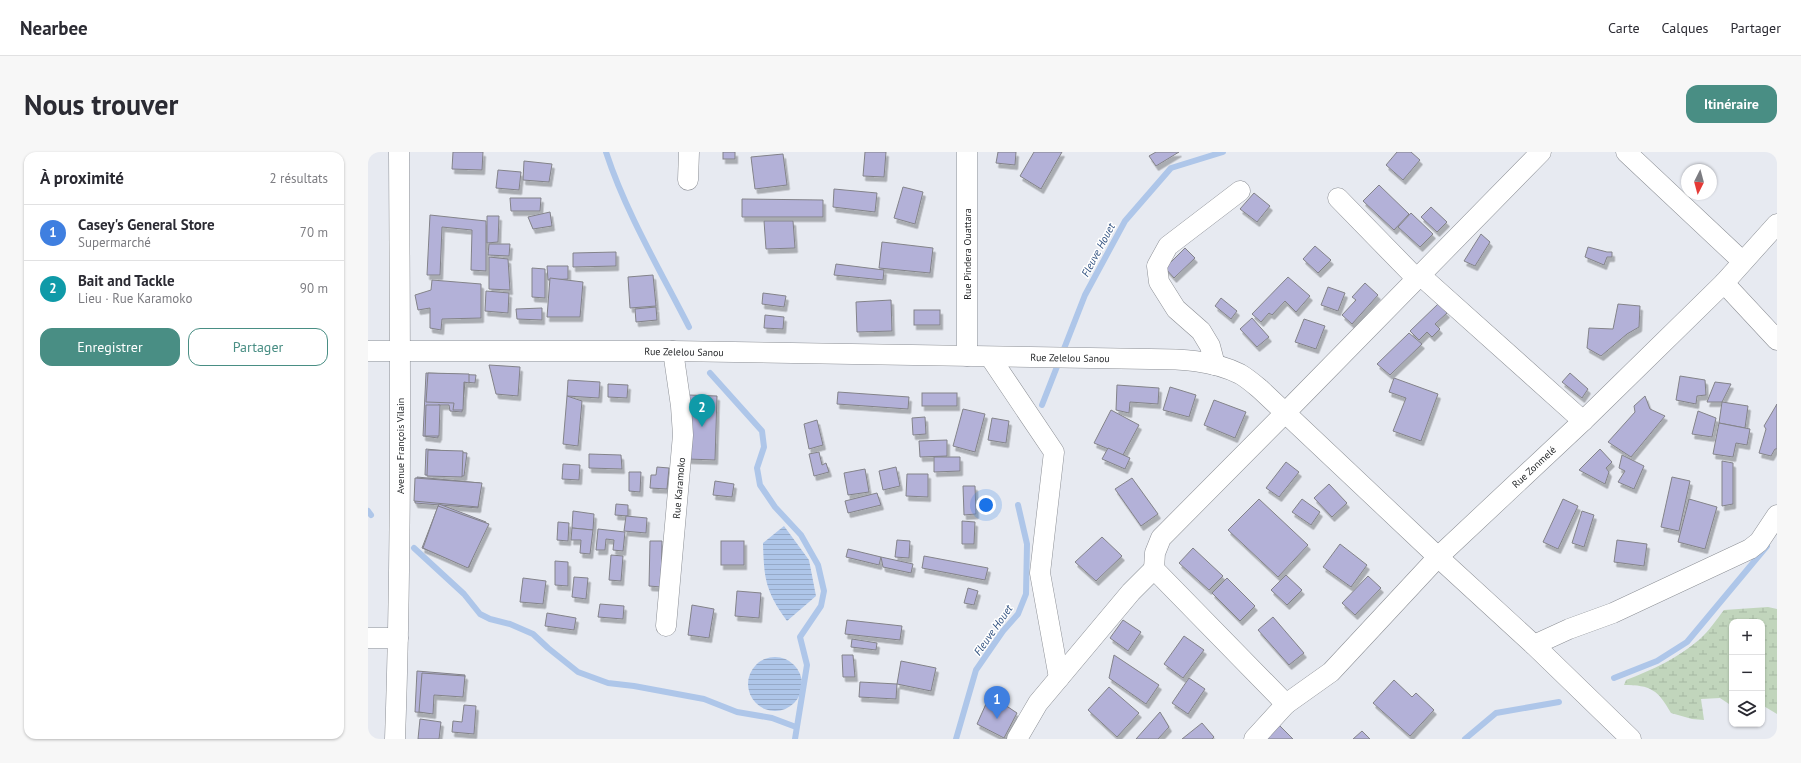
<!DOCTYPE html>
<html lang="fr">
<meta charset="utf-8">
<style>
body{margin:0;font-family:"PT Sans",sans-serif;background:#f7f7f7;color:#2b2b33}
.controls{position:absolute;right:12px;bottom:12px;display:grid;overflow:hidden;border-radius:8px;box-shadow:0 1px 3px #0004}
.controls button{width:36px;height:36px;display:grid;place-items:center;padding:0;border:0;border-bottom:1px solid #e1e1e2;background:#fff;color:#2b2b33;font:20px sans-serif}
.compass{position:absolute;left:1313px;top:12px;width:36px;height:36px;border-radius:50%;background:#fff;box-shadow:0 1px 3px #0004;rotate:186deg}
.you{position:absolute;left:618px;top:353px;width:14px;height:14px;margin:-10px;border:3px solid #fff;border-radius:50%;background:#1a73e8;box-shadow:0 0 0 6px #1a73e833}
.badge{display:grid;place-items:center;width:26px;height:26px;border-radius:50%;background:#498e84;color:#fff;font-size:13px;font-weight:700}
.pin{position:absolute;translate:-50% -33px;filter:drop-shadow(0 1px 2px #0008)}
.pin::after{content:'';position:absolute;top:21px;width:14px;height:12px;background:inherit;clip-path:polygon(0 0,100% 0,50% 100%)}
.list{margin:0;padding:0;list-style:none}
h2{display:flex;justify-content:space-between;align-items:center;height:52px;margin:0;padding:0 16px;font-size:17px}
h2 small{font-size:13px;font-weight:400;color:#7c7c81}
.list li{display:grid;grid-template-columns:26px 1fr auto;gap:12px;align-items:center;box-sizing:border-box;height:56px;padding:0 16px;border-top:1px solid #e1e1e2}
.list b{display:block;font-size:15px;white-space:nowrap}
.list p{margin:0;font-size:13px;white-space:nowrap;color:#7c7c81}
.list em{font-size:13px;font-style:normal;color:#7c7c81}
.actions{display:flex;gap:8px;padding:12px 16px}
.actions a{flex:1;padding:9px 0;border:1px solid #498e84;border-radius:12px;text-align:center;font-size:14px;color:#498e84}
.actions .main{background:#498e84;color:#fff}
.icon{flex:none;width:22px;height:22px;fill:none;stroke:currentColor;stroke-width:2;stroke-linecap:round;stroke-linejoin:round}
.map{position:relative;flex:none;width:1409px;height:587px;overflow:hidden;border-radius:12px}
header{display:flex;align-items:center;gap:24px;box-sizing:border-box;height:56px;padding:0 20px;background:#fff;border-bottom:1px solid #e1e1e2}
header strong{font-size:19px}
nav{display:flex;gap:22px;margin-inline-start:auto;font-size:14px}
.intro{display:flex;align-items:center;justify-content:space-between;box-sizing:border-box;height:96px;padding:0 24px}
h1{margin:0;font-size:28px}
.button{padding:10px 18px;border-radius:12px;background:#498e84;color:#fff;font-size:14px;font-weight:700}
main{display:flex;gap:24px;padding:0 24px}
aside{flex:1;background:#fff;border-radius:12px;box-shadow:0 1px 3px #0004}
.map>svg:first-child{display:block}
.wetland{fill:url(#wetland-marsh)}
.water{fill:url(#water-rules)}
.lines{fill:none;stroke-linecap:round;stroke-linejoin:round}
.stream{stroke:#aec6e9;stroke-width:6}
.building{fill:#b3b1d8;stroke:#838389;filter:url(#shadow)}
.minor-casing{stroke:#8c8f95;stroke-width:21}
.minor{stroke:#fff;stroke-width:20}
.labels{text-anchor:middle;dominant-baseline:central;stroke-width:3;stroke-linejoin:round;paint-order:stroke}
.street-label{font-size:10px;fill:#26282a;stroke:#fff}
.water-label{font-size:11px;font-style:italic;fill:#335381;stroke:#fff}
</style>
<header>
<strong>Nearbee</strong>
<nav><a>Carte</a><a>Calques</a><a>Partager</a></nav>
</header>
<div class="intro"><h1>Nous trouver</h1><a class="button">Itinéraire</a></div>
<main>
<aside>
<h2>À proximité<small>2 résultats</small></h2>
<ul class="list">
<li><span class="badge" style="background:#3f7fe0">1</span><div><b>Casey's General Store</b><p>Supermarché</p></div><em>70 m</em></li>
<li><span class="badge" style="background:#0f9aa8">2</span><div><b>Bait and Tackle</b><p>Lieu · Rue Karamoko</p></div><em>90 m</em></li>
</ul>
<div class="actions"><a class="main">Enregistrer</a><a>Partager</a></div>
</aside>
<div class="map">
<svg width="1409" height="587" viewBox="0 0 1409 587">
<defs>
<pattern id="wetland-marsh" width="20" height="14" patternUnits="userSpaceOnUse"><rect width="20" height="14" fill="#c1d5bc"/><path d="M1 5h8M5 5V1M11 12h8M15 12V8" fill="none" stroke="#a6b7a2"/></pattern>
<pattern id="water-rules" width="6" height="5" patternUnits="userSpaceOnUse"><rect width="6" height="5" fill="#aec6e9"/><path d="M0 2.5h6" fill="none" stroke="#96aac8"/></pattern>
<filter id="shadow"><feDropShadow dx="2.5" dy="4.5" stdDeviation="0" flood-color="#0004"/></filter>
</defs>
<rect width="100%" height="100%" fill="#e7eaf1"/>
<path class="wetland" d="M1400,455L1409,457V562L1394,553V470H1364V554L1352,546L1333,547L1336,568L1324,567L1303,561C1290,538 1283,533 1256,533L1258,528C1284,518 1310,506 1332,487C1341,479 1348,468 1356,458Z"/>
<g class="water">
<path d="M416,374L441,408L448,444L419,469C397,439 396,426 395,391Z"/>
<circle cx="407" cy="532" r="27"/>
</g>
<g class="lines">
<g class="stream">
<path d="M238,0C258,61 292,118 321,175"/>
<path d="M342,221L394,279L396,295L389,316L392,333L407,355L433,383L450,413L456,439L453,454L432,485L439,513L427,587"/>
<path d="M674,253L717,143L757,69L803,16L855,0"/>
<path d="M0,359L3,363"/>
<path d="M46,396L96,442L112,462L122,467L142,472L165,482L180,496L210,520L240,531L266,534L336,547L369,560L404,566L428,575"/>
<path d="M1246,526L1289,509L1319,490L1399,394"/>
<path d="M588,587L608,518L635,479L650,462L658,442L659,392L650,353"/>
<path d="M1097,587L1128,561L1191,550"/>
</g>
</g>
<g class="building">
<path d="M85,0H115L114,18L84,17Z"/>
<rect x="355" y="0" width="12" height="7"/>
<path d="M497,0H518L516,25L495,24Z"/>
<path d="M630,0H648L647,13L628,11Z"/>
<path d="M666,0H694L673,37L652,24Z"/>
<path d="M788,0H811L788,14L781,4Z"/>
<path d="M1029,0H1043L1052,8L1035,28L1018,13Z"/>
<path d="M415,2L419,33L387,37L383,5Z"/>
<path d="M156,9L184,12L181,30L155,28Z"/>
<path d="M130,18L153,20L151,38L128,36Z"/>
<path d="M1011,33L1041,62L1026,78L995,49Z"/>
<path d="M535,35L555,40L547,72L526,66Z"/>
<path d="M466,37L509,41L507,60L465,55Z"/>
<path d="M886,41L902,54L889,70L872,57Z"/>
<path d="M142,46H173L172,59H143Z"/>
<path d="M374,47L455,48V65H374Z"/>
<path d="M1063,55L1079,70L1069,80L1053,65Z"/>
<path d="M182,60L184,74L165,77L160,65Z"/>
<path d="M1043,61L1065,82L1052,95L1030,75Z"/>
<path d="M62,63L118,69V119L103,118L104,78L74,75L72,123H59Z"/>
<path d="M119,64H131L130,90L119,91Z"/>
<path d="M396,69H425L427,96L398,97Z"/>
<path d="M1113,82L1122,90L1107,114L1096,109Z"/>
<path d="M514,90L565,96L562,121L511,116Z"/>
<path d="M121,92H142L141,104L120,103Z"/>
<path d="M947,94L963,108L950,121L935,107Z"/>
<path d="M1220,95L1239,100H1244V105H1239L1236,113L1217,105Z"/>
<path d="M817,96L827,106L806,126L797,116Z"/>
<path d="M248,100V114L205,115V101Z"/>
<path d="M121,105L140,107L142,138L121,137Z"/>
<path d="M468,112L516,118L515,128L466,123Z"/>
<path d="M179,114H200V127L180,128Z"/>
<path d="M164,116L177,117V146L164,145Z"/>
<path d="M285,123L288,154L262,156L260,125Z"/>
<path d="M920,125L942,144L928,160L917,149L904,163L901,161L893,170L884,162Z"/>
<path d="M182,126L215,130L212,165H179Z"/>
<path d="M64,128L113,132V166L74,167L73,178L62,176V156L50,158L47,143L63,138Z"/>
<path d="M997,131L1010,143L984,172L974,163L988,148L984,145Z"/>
<path d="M960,135L977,141L970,159L953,153Z"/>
<path d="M118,139L141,141L140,161L117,159Z"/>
<path d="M395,141L418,144L416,155L394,152Z"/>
<path d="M853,146L869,159L863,167L847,154Z"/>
<path d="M523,148L524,179L489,180L488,150Z"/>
<path d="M1070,152L1079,161L1067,172L1072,177L1064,185L1059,180L1051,188L1042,179Z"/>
<path d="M1250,152L1272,154L1271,175L1259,182L1233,204L1219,196L1221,176L1245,177Z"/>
<path d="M288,155L289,168L268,170L267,157Z"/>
<path d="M174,156V168L149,167L148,157Z"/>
<rect x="546" y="158" width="26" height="15"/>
<path d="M397,163L416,165L415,177L396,176Z"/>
<path d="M884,166L901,185L889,195L872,177Z"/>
<path d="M936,167L957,174L948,197L927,190Z"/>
<path d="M1041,181L1054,192L1022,223L1009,212Z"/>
<path d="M121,213L152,215L150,244L128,242Z"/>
<path d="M58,221L108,223L107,231L97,230L94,260L82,259L81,253H70V286L55,284Z"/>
<path d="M60,221L101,222V231L96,230L95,258H85L86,251L58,250Z"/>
<path d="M1202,221L1220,237L1214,246L1194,230Z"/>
<path d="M1312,224L1337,228L1338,243L1329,244L1328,252L1308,248Z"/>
<path d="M1026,226L1070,242L1053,289L1025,279L1038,246L1021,240Z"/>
<path d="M200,228L232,230L231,246L199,244Z"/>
<path d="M1347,230L1363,232L1354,250H1339Z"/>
<path d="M240,232L260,233L259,246L240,245Z"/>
<path d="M749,233L791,236L790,252L762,250L761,261L748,258Z"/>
<path d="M802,235L828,243L821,265L795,258Z"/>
<path d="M470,240L541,245L540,257L469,252Z"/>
<rect x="554" y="241" width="35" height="13"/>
<path d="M321,243L349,244L347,308L320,307Z"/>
<path d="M199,244L214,249L210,294L195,292Z"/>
<path d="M1277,244L1282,257L1297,264L1263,305L1240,290L1267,260L1266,254Z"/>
<path d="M846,248L878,260L867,286L836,273Z"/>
<path d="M1354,250L1380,254L1377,276L1351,271Z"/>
<path d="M1409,252V297H1407L1403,304L1391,301L1398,277L1396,274Z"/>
<path d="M58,253H72L71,284H57Z"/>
<path d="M595,257L617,262L607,300L585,294Z"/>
<path d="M743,258L771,273L755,303L726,291Z"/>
<path d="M1330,259L1348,266L1344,285L1324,282Z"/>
<path d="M557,265L558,282L545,283L544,266Z"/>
<path d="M624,266L641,269L638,291L620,288Z"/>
<path d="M449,268L455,293L441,297L436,272Z"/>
<path d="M1351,271L1382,277L1379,293L1368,291L1365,305L1345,302Z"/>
<path d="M579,288V304L552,305L551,289Z"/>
<path d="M740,296L762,306L757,317L734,307Z"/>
<path d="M58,297L99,301L96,324L57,323Z"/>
<path d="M1232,297L1244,310L1238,316L1241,320L1237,332L1211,318Z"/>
<path d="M60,298L95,299L94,325L59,324Z"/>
<path d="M451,300L454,313L458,311L461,320L446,324L441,302Z"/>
<path d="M221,302L253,303L254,317L221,316Z"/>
<path d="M1254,303L1276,314L1266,337L1250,330L1257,319L1251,316Z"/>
<path d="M566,305H592V319L566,320Z"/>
<path d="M1354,309L1365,311V352L1354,354Z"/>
<path d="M918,310L931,320L911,345L898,336Z"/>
<path d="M195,312L212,313L211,328L194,327Z"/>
<path d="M289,315L301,316L299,337L282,336L283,323H288Z"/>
<path d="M528,315L532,334L515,338L511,319Z"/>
<path d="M497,317L501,340L480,343L476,321Z"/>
<path d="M261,320H273L272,340L261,339Z"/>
<path d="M539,322H560V345L538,344Z"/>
<path d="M49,325L112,331L110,356L47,351Z"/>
<path d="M1304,325L1322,329L1311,379L1293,375Z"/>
<path d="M47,326L114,331L110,355L46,349Z"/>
<path d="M764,326L790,362L773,374L747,337Z"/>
<path d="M347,329L366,332L364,345L345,343Z"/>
<path d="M961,332L979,351L964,365L946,346Z"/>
<path d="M595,334H607L608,362L596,363Z"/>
<path d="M509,341L513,353L480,361L477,349Z"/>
<path d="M891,347L940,393L910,425L860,378Z"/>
<path d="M934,347L952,360L943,373L924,360Z"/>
<path d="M1195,347L1210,354L1190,397L1175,390Z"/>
<path d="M1321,347L1349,355L1337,397L1310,390Z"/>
<path d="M71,352L118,370L101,415L54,396Z"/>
<path d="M248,352L260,353V364L247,363Z"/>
<path d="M70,354L121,372L100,416L55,396Z"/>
<path d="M205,359L226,362L225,378L204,376Z"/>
<path d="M1214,359L1226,363L1216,395L1204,391Z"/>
<path d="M258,364L279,366L278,381L256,379Z"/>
<path d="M594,369L607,370L606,392H594Z"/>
<path d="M190,370L201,371L200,389L189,388Z"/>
<path d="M204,376L225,378L222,402L212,401L213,388H203Z"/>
<path d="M230,377L257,380L255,399L245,398L246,388L238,387L237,398H228Z"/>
<path d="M734,385L754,404L728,429L707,410Z"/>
<path d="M529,388L542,389L541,406L527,405Z"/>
<path d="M1249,388L1279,392L1276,414L1246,410Z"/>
<path d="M282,389H294L293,435L281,434Z"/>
<rect x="353" y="389" width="23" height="24"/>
<path d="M972,392L999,413L983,435L955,415Z"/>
<path d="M825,396L855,424L841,438L811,411Z"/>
<path d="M480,397L513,405L511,413L478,405Z"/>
<path d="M243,403L255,404L253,429L241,428Z"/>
<path d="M556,404L620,416L617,428L554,416Z"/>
<path d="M513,405L545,412L543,421L515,415Z"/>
<path d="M187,409L200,410V434L187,433Z"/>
<path d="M918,423L934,438L919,453L903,438Z"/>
<path d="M1000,424L1013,436L987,463L974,451Z"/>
<path d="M206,425L220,426L218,447L204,445Z"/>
<path d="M155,426L178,429L175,452L152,450Z"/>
<path d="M859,426L887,454L872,469L844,441Z"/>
<path d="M600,436L610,439L606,453L596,451Z"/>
<path d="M369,439L393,441L391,466L367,464Z"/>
<path d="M232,452L256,454L255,467L230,465Z"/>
<path d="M324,453L346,457L341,486L320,483Z"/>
<path d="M179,461L208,466L206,478L177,474Z"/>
<path d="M905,465L936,501L921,513L890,478Z"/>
<path d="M479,468L534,474L532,488L477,482Z"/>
<path d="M755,468L773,480L760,499L742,486Z"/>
<path d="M816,484L836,498L815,526L796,512Z"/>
<path d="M484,487L509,491L508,498L483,495Z"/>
<path d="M474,503H485L487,525H475Z"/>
<path d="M746,503L791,533L778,552L741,526Z"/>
<path d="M533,509L568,516L563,539L529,532Z"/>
<path d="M49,519L97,523L94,543L66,540L63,561L47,560Z"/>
<path d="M54,521L97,524L95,545L66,543L65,562L51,560Z"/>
<path d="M821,526L837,537L820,562L804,551Z"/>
<path d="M1026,528L1044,545L1048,541L1066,558L1042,584L1005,551Z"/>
<path d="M492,530L529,532L528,547L491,545Z"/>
<path d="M741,535L771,561L749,585L720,558Z"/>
<path d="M622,543L649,561L636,586L609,572Z"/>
<path d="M96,553L108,554L106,582L84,580L85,569L94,570Z"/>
<path d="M792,560L801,575L790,587H768Z"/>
<path d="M52,567L73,570L71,587H50Z"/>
<path d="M908,570L925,587H892Z"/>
<path d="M834,571L846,585L844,587H814Z"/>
<path d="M994,579L1002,587H985Z"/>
</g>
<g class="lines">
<defs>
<g id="minor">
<path d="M599,0V204"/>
<path d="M1258,0L1374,109"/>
<path d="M320,28L321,0"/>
<path d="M970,46L1048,126"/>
<path d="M1052,123L1215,269"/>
<path d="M1356,131L1409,188"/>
<path d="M0,199H305L782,207C813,207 844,208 872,222C879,226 886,232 892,237L1070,405L1166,493L1263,587"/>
<path d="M622,205L686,300L672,421L691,526"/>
<path d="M847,213L842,194L833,179L808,157L791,130L789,114L800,94L872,39"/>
<path d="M298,474L315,283L313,254L305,199"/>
<path d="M0,486H30"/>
<path d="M1166,493L1201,477L1245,461L1382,397L1391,390L1409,363"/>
<path d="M918,552L786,417L787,401L793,386L918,260L1173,0"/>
<path d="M27,587C34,391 32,196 31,0"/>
<path d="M649,587L670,551L763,440L786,417"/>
<path d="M886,587L918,552L963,520L1070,405L1215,269L1356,131L1409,72"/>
</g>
</defs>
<use href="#minor" class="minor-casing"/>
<use href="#minor" class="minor"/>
</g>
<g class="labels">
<g class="street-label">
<text transform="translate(599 102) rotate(-90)">Rue Pindera Ouattara</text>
<text transform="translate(316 200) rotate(1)">Rue Zelelou Sanou</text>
<text transform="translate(702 206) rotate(1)">Rue Zelelou Sanou</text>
<text transform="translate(32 294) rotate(-90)">Avenue François Vilain</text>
<text transform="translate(1166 315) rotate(-43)">Rue Zonmelé</text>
<text transform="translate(311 336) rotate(-85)">Rue Karamoko</text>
</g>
<g class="water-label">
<text transform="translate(730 98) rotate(-62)">Fleuve Houet</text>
<text transform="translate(625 478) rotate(-55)">Fleuve Houet</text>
</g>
</g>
</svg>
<div class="controls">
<button>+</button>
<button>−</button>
<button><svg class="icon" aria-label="layers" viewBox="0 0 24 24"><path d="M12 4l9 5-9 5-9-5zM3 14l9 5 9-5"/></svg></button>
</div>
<svg class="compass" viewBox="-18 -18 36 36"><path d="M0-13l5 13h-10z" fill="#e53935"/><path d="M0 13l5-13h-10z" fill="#7c7c81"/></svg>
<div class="you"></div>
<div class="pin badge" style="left:629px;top:567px;background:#3f7fe0">1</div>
<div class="pin badge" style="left:334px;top:275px;background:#0f9aa8">2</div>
</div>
</main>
